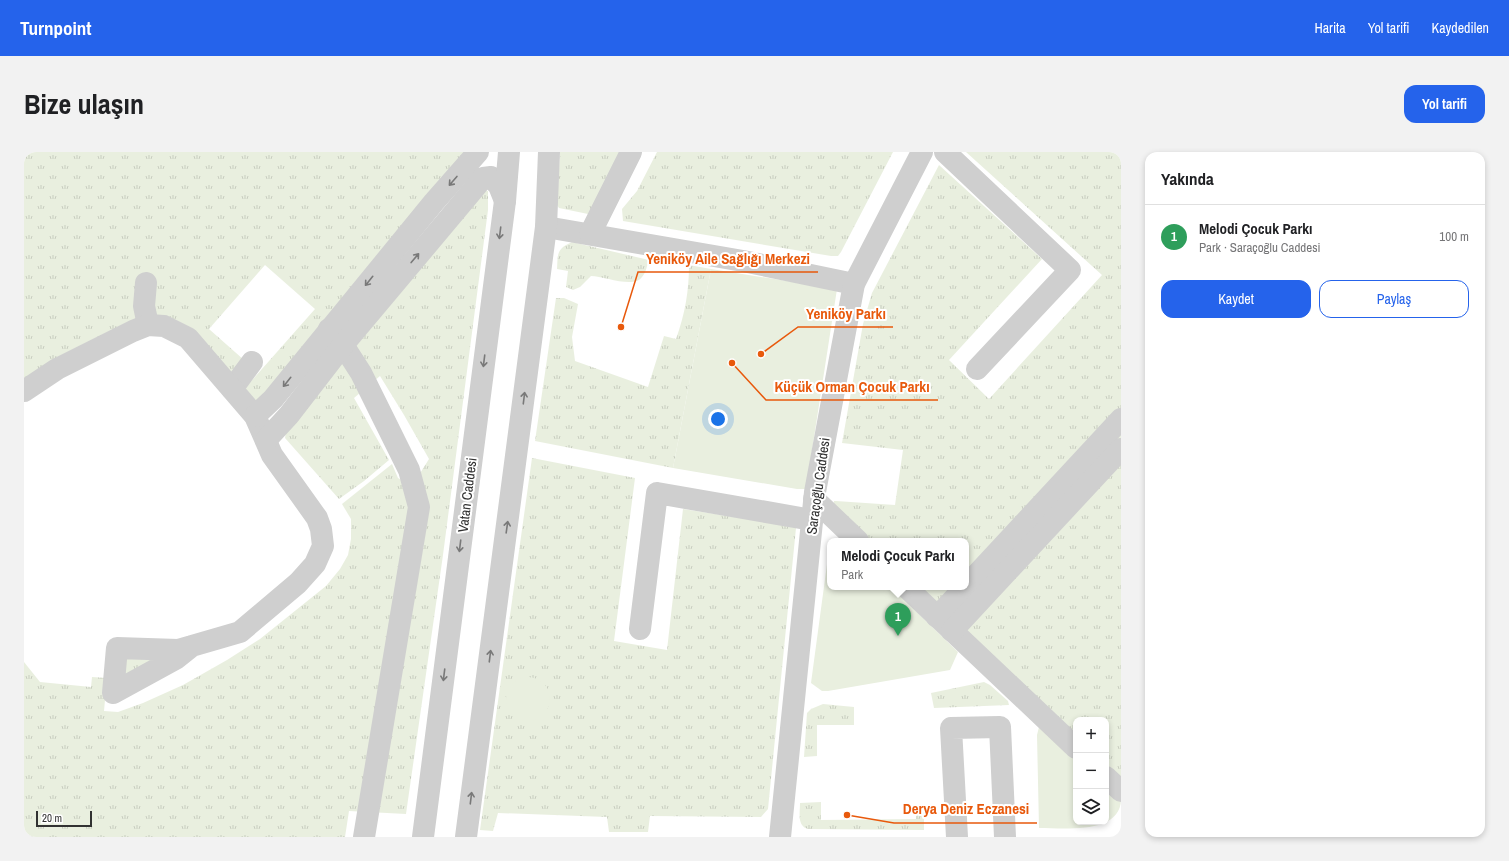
<!DOCTYPE html>
<html lang="tr">
<meta charset="utf-8">
<style>
body{margin:0;font-family:"Archivo Narrow",sans-serif;background:#f2f2f2;color:#202124}
.controls{position:absolute;right:12px;bottom:12px;display:grid;overflow:hidden;border-radius:8px;box-shadow:0 2px 6px #0003}
.controls button{width:36px;height:36px;display:grid;place-items:center;padding:0;border:0;border-bottom:1px solid #e0e0e0;background:#fff;color:#202124;font:20px sans-serif}
.scale{position:absolute;left:12px;bottom:10px;width:56px;box-sizing:border-box;padding-left:4px;border:2px solid #323232;border-top:0;font-size:11px;line-height:14px;white-space:nowrap;color:#323232;-webkit-text-stroke:3px #fff;paint-order:stroke}
.you{position:absolute;left:694px;top:267px;width:14px;height:14px;margin:-10px;border:3px solid #fff;border-radius:50%;background:#1a73e8;box-shadow:0 0 0 6px #1a73e833}
.badge{display:grid;place-items:center;width:26px;height:26px;border-radius:50%;background:#2563eb;color:#fff;font-size:13px;font-weight:700}
.pin{position:absolute;translate:-50% -33px;filter:drop-shadow(0 1px 2px #0008)}
.pin::after{content:'';position:absolute;top:21px;width:14px;height:12px;background:inherit;clip-path:polygon(0 0,100% 0,50% 100%)}
.popup{position:absolute;left:803px;top:386px;width:142px;height:52px;box-sizing:border-box;display:grid;place-content:center;border-radius:8px;background:#fff;filter:drop-shadow(0 1px 3px #0005);font-size:13px;white-space:nowrap;color:#757577}
.popup b{font-size:15px;color:#202124}
.popup::after{content:'';position:absolute;left:50%;top:100%;margin-left:-8px;border:8px solid transparent;border-top-color:#fff}
.list{margin:0;padding:0;list-style:none}
h2{display:flex;justify-content:space-between;align-items:center;height:52px;margin:0;padding:0 16px;font-size:17px}
h2 small{font-size:13px;font-weight:400;color:#757577}
.list li{display:grid;grid-template-columns:26px 1fr auto;gap:12px;align-items:center;box-sizing:border-box;height:64px;padding:0 16px;border-top:1px solid #e0e0e0}
.list b{display:block;font-size:15px;white-space:nowrap}
.list p{margin:0;font-size:13px;white-space:nowrap;color:#757577}
.list em{font-size:13px;font-style:normal;color:#757577}
.actions{display:flex;gap:8px;padding:12px 16px}
.actions a{flex:1;padding:9px 0;border:1px solid #2563eb;border-radius:12px;text-align:center;font-size:14px;color:#2563eb}
.actions .main{background:#2563eb;color:#fff}
.icon{flex:none;width:22px;height:22px;fill:none;stroke:currentColor;stroke-width:2;stroke-linecap:round;stroke-linejoin:round}
.map{position:relative;flex:none;width:1097px;height:685px;overflow:hidden;border-radius:12px}
header{display:flex;align-items:center;gap:24px;box-sizing:border-box;height:56px;padding:0 20px;background:#2563eb;color:#fff}
header strong{font-size:19px}
nav{display:flex;gap:22px;margin-inline-start:auto;font-size:14px}
.intro{display:flex;align-items:center;justify-content:space-between;box-sizing:border-box;height:96px;padding:0 24px}
h1{margin:0;font-size:28px}
.button{padding:10px 18px;border-radius:12px;background:#2563eb;color:#fff;font-size:14px;font-weight:700}
main{display:flex;gap:24px;padding:0 24px}
aside{flex:1;background:#fff;border-radius:12px;box-shadow:0 2px 6px #0003}
.map>svg:first-child{display:block}
.grass{fill:url(#grass-tufts)}
.park{fill:#e9efdf}
.lines{fill:none;stroke-linecap:round;stroke-linejoin:round}
.minor{stroke:#cfcfcf;stroke-width:22}
.oneway{stroke:#797979}
.labels{text-anchor:middle;dominant-baseline:central;stroke-width:4;stroke-linejoin:round;paint-order:stroke}
.street-label{font-size:14px;fill:#323232;stroke:#fff}
.leader{fill:none;stroke:#e8590c;stroke-width:1.5}
.callout-dot{fill:#e8590c;stroke:#fff;stroke-width:1.5}
.callout-label{font-size:15px;text-anchor:middle;font-weight:bold;fill:#e8590c;stroke:#fff;stroke-width:4;stroke-linejoin:round;paint-order:stroke}
</style>
<header>
<strong>Turnpoint</strong>
<nav><a>Harita</a><a>Yol tarifi</a><a>Kaydedilen</a></nav>
</header>
<div class="intro"><h1>Bize ulaşın</h1><a class="button">Yol tarifi</a></div>
<main>
<div class="map">
<svg width="1097" height="685" viewBox="0 0 1097 685">
<defs>
<pattern id="grass-tufts" width="24" height="20" patternUnits="userSpaceOnUse"><rect width="24" height="20" fill="#e9efdf"/><path d="M3 7l-1-3M5 7V3M7 7l1-3M15 17l-1-3M17 17v-4M19 17l1-3" fill="none" stroke="#c8cdc0"/></pattern>
</defs>
<rect width="100%" height="100%" fill="#fff"/>
<g class="grass">
<path d="M0,0H454L231,264L214,244L291,157L241,113L185,177L220,208L201,229L140,174L0,239Z"/>
<path d="M536,0H602L564,62L535,56L533,53Z"/>
<path d="M633,0H869L817,100L814,104H807L599,69L598,57L613,39Z"/>
<path d="M942,0H1092L1097,5V635L1082,620V568H1052V591L891,435H942V389H844L809,354L810,349H812L871,353L879,298L818,291L839,172L848,141L915,13L1018,107L925,208L965,247L1078,123Z"/>
<path d="M459,38L464,39V58L419,403L382,662L325,659L321,685H0V510L16,530L67,535L68,525L83,526L80,559L94,560L119,551L159,533L203,508L236,487L302,434L316,417L324,403L327,387V367L318,352L368,312L374,326L388,334L405,307L380,263L356,224L330,246L365,308L340,329L315,347L261,286L262,280Z"/>
<path d="M548,90L625,108C623,113 622,121 618,125C610,137 580,124 567,124L556,135L549,138L542,135L544,119L533,117C534,102 532,97 548,90Z"/>
<path d="M665,113L687,117L649,316L511,289L532,146H540L554,152L548,185L551,209L624,235L640,184L652,187C661,162 665,139 665,113Z"/>
<path d="M508,306L611,326L590,489L643,498L659,357L769,374L772,376L744,657L737,665L626,664L624,680H585L583,665L474,661L469,679L456,678Z"/>
<path d="M100,503L138,507L97,530Z"/>
<path d="M960,530L966,533L984,549L985,553L910,556L907,541Z"/>
<path d="M799,552L830,555V573H793V604L780,605L783,561L787,557Z"/>
<path d="M797,650V668L892,667V658H900V678L784,677C773,674 776,661 776,651Z"/>
</g>
<g class="park">
<path d="M687,117L813,137L782,337H773L649,316Z"/>
<path d="M806,390V435H867L934,500L926,518L804,539H798L787,531Z"/>
<circle cx="504" cy="547" r="22"/>
<path d="M1015,575L1052,605V670H1082V633L1097,647C1097,683 1039,676 1015,676L1013,583Z"/>
</g>
<g class="lines">
<g class="minor">
<path d="M921,0L1046,118L953,217"/>
<path d="M522,75L719,109L830,132"/>
<path d="M566,82L607,0"/>
<path d="M122,131L120,154L124,173"/>
<path d="M305,177L319,193L337,221L385,318L395,355L340,685"/>
<path d="M208,237L228,210"/>
<path d="M0,239L33,217L109,179L124,173L140,174L164,186L231,264L248,303L293,366L297,377L299,394L291,412L274,431L216,480L154,498L93,496L89,541L153,506L168,494"/>
<path d="M231,264L249,247L410,50L454,0"/>
<path d="M242,288L265,263L319,193L459,26L467,25L475,34L481,49"/>
<path d="M790,347L834,389"/>
<path d="M942,434L1097,267"/>
<path d="M882,435L1052,596"/>
<path d="M913,465L941,435"/>
<path d="M616,477L633,341L788,368"/>
<path d="M928,479L1097,297"/>
<path d="M1082,625L1097,639"/>
<path d="M399,685L481,49L485,0"/>
<path d="M442,685L522,75L525,0"/>
<path d="M756,685L791,340L830,132L898,0"/>
<path d="M933,685L927,576L976,575L981,685"/>
</g>
</g>
<defs><path id="oneway-shaft" d="M-6 0H5M1.5-3L5.5 0L1.5 3" fill="none" stroke-width="1.6" stroke-linecap="round" stroke-linejoin="round"/></defs>
<g class="oneway">
<use href="#oneway-shaft" transform="translate(429 29) rotate(131)"/>
<use href="#oneway-shaft" transform="translate(476 81) rotate(97)"/>
<use href="#oneway-shaft" transform="translate(391 106) rotate(-50)"/>
<use href="#oneway-shaft" transform="translate(345 129) rotate(129)"/>
<use href="#oneway-shaft" transform="translate(460 209) rotate(97)"/>
<use href="#oneway-shaft" transform="translate(263 230) rotate(129)"/>
<use href="#oneway-shaft" transform="translate(500 246) rotate(-83)"/>
<use href="#oneway-shaft" transform="translate(483 375) rotate(-82)"/>
<use href="#oneway-shaft" transform="translate(436 394) rotate(97)"/>
<use href="#oneway-shaft" transform="translate(466 504) rotate(-83)"/>
<use href="#oneway-shaft" transform="translate(420 523) rotate(97)"/>
<use href="#oneway-shaft" transform="translate(447 646) rotate(-83)"/>
</g>
<g class="labels">
<g class="street-label">
<text transform="translate(794 334) rotate(-82)">Saraçoğlu Caddesi</text>
<text transform="translate(443 343) rotate(-83)">Vatan Caddesi</text>
</g>
</g>
<path class="leader" d="M597 175L614 120H794M737 202L774 175H869M708 211L742 248H914M823 663L870 671H1013"/>
<g class="callout-dot">
<circle cx="597" cy="175" r="4"/>
<circle cx="737" cy="202" r="4"/>
<circle cx="708" cy="211" r="4"/>
<circle cx="823" cy="663" r="4"/>
</g>
<g class="callout-label">
<text x="704" y="112">Yeniköy Aile Sağlığı Merkezi</text>
<text x="822" y="167">Yeniköy Parkı</text>
<text x="828" y="240">Küçük Orman Çocuk Parkı</text>
<text x="942" y="662">Derya Deniz Eczanesi</text>
</g>
</svg>
<div class="controls">
<button>+</button>
<button>−</button>
<button><svg class="icon" aria-label="layers" viewBox="0 0 24 24"><path d="M12 4l9 5-9 5-9-5zM3 14l9 5 9-5"/></svg></button>
</div>
<div class="scale">20 m</div>
<div class="you"></div>
<div class="pin badge" style="left:874px;top:484px;background:#2e9e5b">1</div>
<div class="popup"><b>Melodi Çocuk Parkı</b>Park</div>
</div>
<aside>
<h2>Yakında<small></small></h2>
<ul class="list">
<li><span class="badge" style="background:#2e9e5b">1</span><div><b>Melodi Çocuk Parkı</b><p>Park · Saraçoğlu Caddesi</p></div><em>100 m</em></li>
</ul>
<div class="actions"><a class="main">Kaydet</a><a>Paylaş</a></div>
</aside>
</main>
